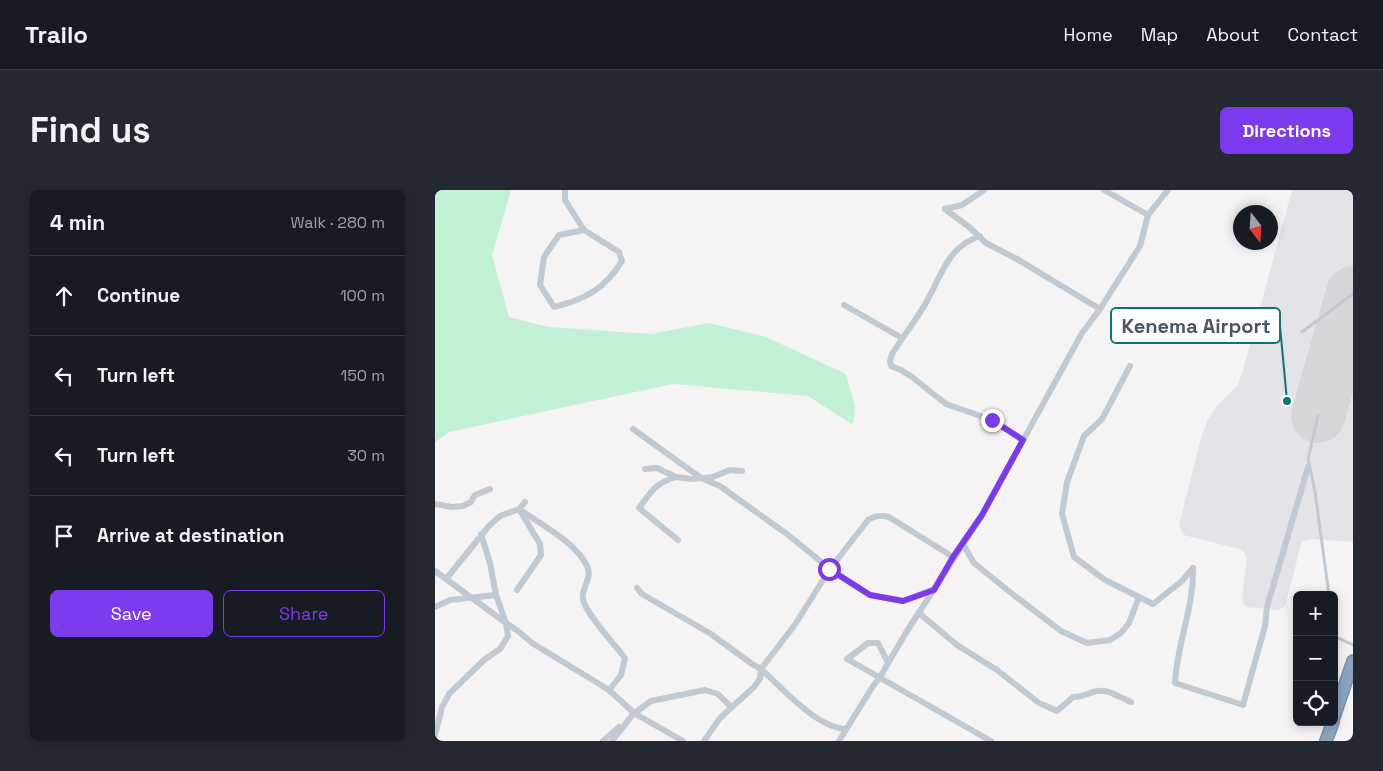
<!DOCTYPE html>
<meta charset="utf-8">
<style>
body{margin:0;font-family:"Space Grotesk",sans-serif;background:#242831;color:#f1f3f6}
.controls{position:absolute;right:15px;bottom:15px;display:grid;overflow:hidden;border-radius:8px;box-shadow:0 2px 12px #0003}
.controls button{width:45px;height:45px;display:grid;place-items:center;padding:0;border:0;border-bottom:1px solid #363941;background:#171b24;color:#f1f3f6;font:25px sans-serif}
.compass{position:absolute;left:798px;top:15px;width:45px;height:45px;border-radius:50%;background:#171b24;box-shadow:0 2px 12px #0003;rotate:163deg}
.stop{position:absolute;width:15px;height:15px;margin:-11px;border:4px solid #7c3aed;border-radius:50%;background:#fff}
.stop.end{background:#7c3aed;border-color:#fff;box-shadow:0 1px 5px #0008}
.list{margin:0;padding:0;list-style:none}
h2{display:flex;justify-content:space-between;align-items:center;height:65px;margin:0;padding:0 20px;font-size:21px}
h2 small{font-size:16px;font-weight:400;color:#9ea1a6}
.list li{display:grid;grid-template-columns:32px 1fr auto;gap:15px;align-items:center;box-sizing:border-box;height:80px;padding:0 20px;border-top:1px solid #363941}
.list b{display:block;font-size:19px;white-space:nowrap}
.list em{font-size:16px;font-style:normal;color:#9ea1a6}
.actions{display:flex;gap:10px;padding:15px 20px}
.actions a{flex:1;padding:11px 0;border:1px solid #7c3aed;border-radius:8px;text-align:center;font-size:18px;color:#7c3aed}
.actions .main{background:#7c3aed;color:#fff}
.icon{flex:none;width:28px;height:28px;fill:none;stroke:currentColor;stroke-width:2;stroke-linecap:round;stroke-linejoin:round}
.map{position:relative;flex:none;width:918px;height:551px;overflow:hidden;border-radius:8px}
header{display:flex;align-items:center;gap:30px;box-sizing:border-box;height:70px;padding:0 25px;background:#171b24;border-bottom:1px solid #363941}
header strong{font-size:24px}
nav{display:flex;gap:28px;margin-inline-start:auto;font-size:18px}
.intro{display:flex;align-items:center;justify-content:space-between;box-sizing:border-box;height:120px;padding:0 30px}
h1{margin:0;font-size:35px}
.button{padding:12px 22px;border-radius:8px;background:#7c3aed;color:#fff;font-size:18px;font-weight:700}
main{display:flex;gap:30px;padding:0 30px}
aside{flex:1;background:#171b24;border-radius:8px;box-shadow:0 2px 12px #0003}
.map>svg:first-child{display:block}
.airport{fill:#e2e4e7}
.green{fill:#c3f1d5}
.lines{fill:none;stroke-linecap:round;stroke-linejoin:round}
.runway{stroke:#d5d6d8;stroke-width:54}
.highway-casing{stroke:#7690ad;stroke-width:14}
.lane{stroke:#c1cad2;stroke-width:3}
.street{stroke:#c1cad2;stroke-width:6}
.highway{stroke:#8ba5c1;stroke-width:11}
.route{stroke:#7c3aed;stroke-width:6}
.leader{fill:none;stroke:#0f766e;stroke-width:2}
.callout-dot{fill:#0f766e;stroke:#fff;stroke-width:2}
.callout{fill:#fff;stroke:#0f766e;stroke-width:2}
.callout-label{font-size:20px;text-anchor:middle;font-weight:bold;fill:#4a5661}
</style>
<header>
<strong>Trailo</strong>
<nav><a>Home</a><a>Map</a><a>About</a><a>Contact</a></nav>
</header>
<div class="intro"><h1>Find us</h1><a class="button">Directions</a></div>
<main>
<aside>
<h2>4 min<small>Walk · 280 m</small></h2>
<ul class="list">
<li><svg class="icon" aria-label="ahead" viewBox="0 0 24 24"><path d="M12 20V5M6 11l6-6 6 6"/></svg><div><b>Continue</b></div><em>100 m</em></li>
<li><svg class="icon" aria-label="left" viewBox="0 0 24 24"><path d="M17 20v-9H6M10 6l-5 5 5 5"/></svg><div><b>Turn left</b></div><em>150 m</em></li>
<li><svg class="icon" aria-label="left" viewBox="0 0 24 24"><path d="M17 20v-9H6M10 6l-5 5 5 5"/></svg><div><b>Turn left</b></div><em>30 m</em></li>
<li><svg class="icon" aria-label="arrive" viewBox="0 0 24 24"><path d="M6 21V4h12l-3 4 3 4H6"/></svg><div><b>Arrive at destination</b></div></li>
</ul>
<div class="actions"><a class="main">Save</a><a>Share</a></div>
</aside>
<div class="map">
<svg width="918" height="551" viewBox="0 0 918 551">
<rect width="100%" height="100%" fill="#f5f3f3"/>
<path class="airport" d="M857,0H918V352L877,349L867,351L850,416L844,420L811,417L808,413L807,408L812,367L808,361L804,359L749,345L744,335L766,248L773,229L781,217L802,196L807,184Z"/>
<path class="green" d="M0,0H76L57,65L74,127L113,137L216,144L274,133L331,147L411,184L420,216L418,235L373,206L238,194L14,242L0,252Z"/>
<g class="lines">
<path class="runway" d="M883,226L918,103"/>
<defs>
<g id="highway">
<path d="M899,527L918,471"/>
<path d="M891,551L898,532"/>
</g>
</defs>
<use href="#highway" class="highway-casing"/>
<g class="lane">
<path d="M867,142L918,104"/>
<path d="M883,226L873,269L880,302L894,405"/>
<path d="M899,446L918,455"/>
</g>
<g class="street">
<path d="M130,0V10L149,40"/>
<path d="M669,0L713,25"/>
<path d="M510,19L534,37L551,53L582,69L665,119"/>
<path d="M510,19L527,15L549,0"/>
<path d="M149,40L184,62L187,71C171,98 149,110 119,117L105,95L109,67L124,45Z"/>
<path d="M545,46C513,57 508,82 493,109C483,128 469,145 457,164L455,171L456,176L466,180L477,187L511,214L557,230L588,250"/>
<path d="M409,115L467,148"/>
<path d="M695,176L667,229L649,246L632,292L627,324L639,367L670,390L718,414L747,391L758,378"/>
<path d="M198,239L266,288L285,296L300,307L352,344L395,379L435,405L468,411L499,399"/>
<path d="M210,279L222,278L241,287L256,289L278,287L295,280L307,281"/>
<path d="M241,287C219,294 217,301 204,318L243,350"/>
<path d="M0,314L17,317L28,316L36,312L40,305L55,299"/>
<path d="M46,344L55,373L61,405L71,433L83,441L97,453L174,500"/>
<path d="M528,354L539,373L580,406L626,441L652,453L675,450L686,443L694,433L704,407"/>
<path d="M758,378C759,418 742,453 740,493L808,515L830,436L832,417L873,277"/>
<path d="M0,381L11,389"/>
<path d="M202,398L207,404L276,444L317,474L326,479C347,498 382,538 411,539"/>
<path d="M82,400L106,365L105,354L84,319L90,312"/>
<path d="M0,417L15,410L61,405"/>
<path d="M484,423L522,455L562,480L604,513L622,521L638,507C647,507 650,505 658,502C671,497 684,507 696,512"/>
<path d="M455,470L451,469L443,453H433L412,469L556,551"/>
<path d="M199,523L248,551"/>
<path d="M197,525L216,511L270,500L283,504L296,517"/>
<path d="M0,545L7,517L14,504L49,470L65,459L73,446L71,433L11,389L54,336L65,326L84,319C105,334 141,352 152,376C158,388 146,398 148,409C150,423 180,455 190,468L186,485L174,500L199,523L177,551"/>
<path d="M168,551L184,537"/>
<path d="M269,551L285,528L319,497L325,489L326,479L359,436L395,379L433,330C440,325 446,325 454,327L518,367"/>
<path d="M404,551L438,496L445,487L472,441L547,325L647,143L665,119L705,56L713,25L733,0"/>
</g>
<use href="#highway" class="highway"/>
</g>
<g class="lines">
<path class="route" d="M394,379L435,405L468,411L499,400L518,367L547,325L588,250L557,230"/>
</g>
<path class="leader" d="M852 211L845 136"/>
<circle class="callout-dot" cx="852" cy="211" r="5"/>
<rect class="callout" x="676" y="118" width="169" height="35" rx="5"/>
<g class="callout-label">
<text x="761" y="143">Kenema Airport</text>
</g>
</svg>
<div class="controls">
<button>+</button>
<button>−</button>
<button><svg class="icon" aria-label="locate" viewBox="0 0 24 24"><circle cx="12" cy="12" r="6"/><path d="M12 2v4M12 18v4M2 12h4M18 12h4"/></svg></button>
</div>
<svg class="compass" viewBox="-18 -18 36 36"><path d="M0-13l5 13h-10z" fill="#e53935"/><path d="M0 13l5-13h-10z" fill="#9ea1a6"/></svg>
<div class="stop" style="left:394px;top:379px"></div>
<div class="stop end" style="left:557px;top:230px"></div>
</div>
</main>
